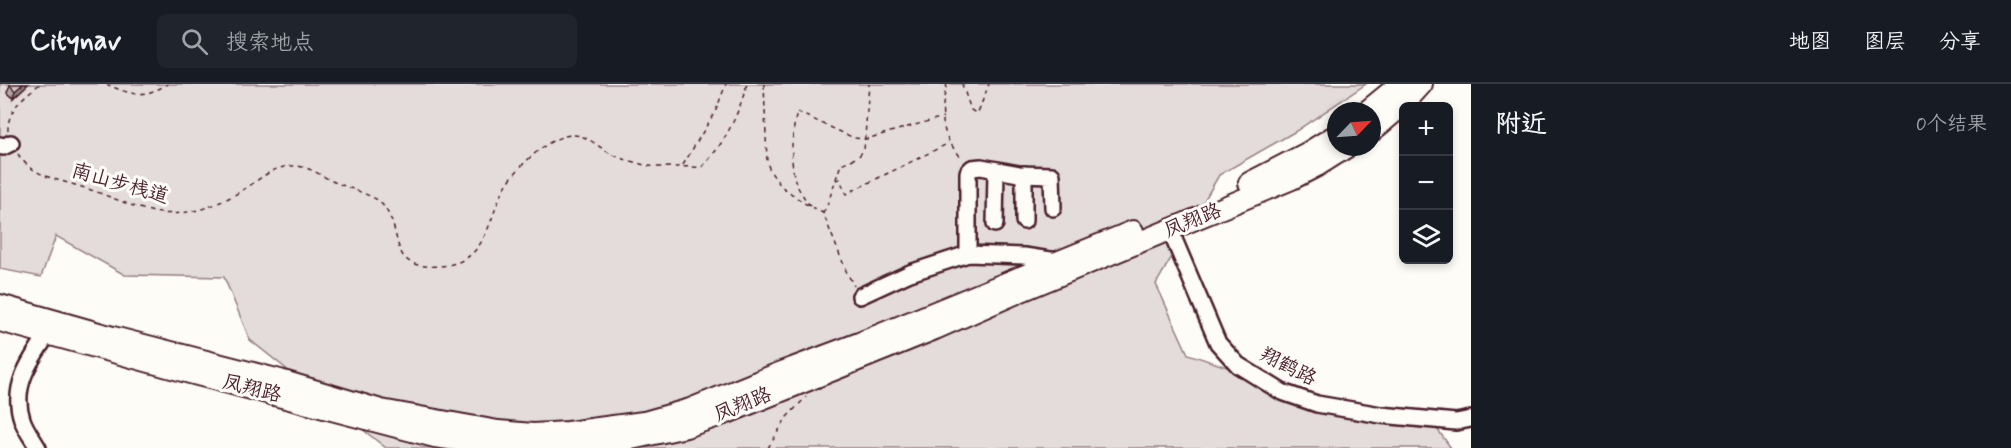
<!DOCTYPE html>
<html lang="zh">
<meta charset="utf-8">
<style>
body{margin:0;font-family:Mynerve,"LXGW WenKai TC",sans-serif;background:#20242c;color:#f1f3f6}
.controls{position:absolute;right:18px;top:18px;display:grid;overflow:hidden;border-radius:9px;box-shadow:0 3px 9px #0003}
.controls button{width:54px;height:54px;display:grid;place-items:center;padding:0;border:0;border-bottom:2px solid #363941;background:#171b24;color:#f1f3f6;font:30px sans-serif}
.compass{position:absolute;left:1327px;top:18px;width:54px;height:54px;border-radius:50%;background:#171b24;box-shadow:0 3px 9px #0003;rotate:65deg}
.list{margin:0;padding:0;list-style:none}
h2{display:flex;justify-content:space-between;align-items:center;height:78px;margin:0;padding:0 24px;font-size:26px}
h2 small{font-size:20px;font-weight:400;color:#9ea1a6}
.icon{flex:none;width:33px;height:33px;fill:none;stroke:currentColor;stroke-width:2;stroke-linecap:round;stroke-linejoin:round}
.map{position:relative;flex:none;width:1471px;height:364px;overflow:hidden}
header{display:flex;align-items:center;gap:36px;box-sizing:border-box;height:84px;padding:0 30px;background:#171b24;border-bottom:2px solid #363941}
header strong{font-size:28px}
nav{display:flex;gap:33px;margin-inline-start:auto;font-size:21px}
.search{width:420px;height:54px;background:#20242c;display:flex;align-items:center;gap:15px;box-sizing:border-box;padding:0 21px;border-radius:9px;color:#9ea1a6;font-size:22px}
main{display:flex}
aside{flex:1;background:#171b24}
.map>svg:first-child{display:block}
.green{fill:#e3dcda;stroke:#967e82;stroke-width:1.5}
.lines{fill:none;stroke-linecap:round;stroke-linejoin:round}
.minor-casing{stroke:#4a1f2b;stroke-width:20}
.major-casing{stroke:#4a1f2b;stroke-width:24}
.path{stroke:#4a1f2b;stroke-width:1.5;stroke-dasharray:4.5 4.5;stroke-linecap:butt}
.minor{stroke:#fdfcf7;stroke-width:15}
.major{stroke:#fdfcf7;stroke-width:20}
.wall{fill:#b3a9a9;stroke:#4a1f2b;stroke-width:1.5}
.shaded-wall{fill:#928a89;stroke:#4a1f2b;stroke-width:1.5}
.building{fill:#d0c5c4;stroke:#4a1f2b;stroke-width:1.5}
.labels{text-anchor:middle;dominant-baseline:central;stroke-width:6;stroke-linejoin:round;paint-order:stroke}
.street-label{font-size:20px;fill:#4a1f2b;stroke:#fdfcf7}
</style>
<header>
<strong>Citynav</strong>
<div class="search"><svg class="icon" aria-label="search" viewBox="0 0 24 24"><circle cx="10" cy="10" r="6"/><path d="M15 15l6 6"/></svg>搜索地点</div>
<nav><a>地图</a><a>图层</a><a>分享</a></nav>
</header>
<main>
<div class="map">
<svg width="1471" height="364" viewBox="0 0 1471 364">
<rect width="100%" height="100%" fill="#fdfcf7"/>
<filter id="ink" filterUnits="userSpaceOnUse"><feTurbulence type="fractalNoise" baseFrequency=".0167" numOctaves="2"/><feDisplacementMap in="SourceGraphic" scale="12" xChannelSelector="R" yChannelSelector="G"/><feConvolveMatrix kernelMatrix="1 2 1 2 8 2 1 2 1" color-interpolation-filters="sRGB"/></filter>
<g filter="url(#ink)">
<path class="green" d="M0,0H1366L1296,47L1219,91L1156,200L1188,270L1383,336L1435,342L1451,364H386L250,256L224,193L125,191L56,152L41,193L0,185Z"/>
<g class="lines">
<defs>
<g id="minor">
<path d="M0,61L3,63L11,59"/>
<path d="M1024,90V137"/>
<path d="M995,140L996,86"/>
<path d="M1170,146L1218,259L1238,281L1282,308L1317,320L1381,331L1456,338L1471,335"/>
<path d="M968,170V88L972,84L981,83L1019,90L1052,91L1053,124"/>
<path d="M860,212L910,189L968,170L1024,172L1057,177"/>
<path d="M38,364C33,355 25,345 22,335C11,303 30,276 48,250"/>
</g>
<g id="major">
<path d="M1367,27L1400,0"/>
<path d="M1372,47L1403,21L1422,0"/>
<path d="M1249,99L1307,69L1336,51"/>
<path d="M0,221L113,253L280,296L381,326L498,347L533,350L568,348L644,338L690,325L779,289L859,259L1133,147"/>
<path d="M0,237L190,289L435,353L507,363L587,361L622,357L686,343L727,329L935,245L1019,208L1292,95L1317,82L1347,63"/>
</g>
</defs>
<use href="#minor" class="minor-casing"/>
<use href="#major" class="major-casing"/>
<g class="path">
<path d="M106,0C132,11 142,15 168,0"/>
<path d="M764,0L767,78L770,87L781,102L804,119L823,129L847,189L854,202"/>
<path d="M947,0C942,19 939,43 951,60C954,66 959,70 962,75"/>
<path d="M962,0L971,26L976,29L979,26L989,0"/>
<path d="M8,47C7,26 24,12 40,0"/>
<path d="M18,70C33,94 62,96 85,104C108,111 131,123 154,128C185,134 218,122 244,105C262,94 274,81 296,82C309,83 319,90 330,96C345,103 361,107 376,115C379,117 383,121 385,124C405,153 386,186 440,182C485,179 487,141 502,109C512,88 542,58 565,52C583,48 592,58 606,67C616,74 632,77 644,81C657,84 667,83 680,83C687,82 695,84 702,83C725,59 738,32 747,0"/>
<path d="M683,81L716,26L726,0"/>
<path d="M836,96L840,95L846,110L949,59"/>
<path d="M810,122C804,113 796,103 794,92C790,71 792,49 797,28L854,54L866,55L943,33"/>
<path d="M823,129L827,122L841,80L858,73L864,66L869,0"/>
<path d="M768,364L787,333L806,313"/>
</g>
<use href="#minor" class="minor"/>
<use href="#major" class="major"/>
</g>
<path class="wall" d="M28,0L13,14L7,8L10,1Z"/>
<path class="shaded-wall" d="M23,0H28L13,14L15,7Z"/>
<path class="building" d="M11,0H23L15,7L10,1Z"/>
</g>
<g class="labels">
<g class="street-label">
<text transform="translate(120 100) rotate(16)">南山步栈道</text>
<text transform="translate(1193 137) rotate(-22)">凤翔路</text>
<text transform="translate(1288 283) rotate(27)">翔鹤路</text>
<text transform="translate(252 305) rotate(14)">凤翔路</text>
<text transform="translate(743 321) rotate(-22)">凤翔路</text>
</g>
</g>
</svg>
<div class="controls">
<button>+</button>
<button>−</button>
<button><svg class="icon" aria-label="layers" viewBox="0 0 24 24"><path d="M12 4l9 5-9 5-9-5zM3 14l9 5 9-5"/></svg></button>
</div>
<svg class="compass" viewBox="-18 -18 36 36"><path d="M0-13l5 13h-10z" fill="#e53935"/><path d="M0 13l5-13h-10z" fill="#9ea1a6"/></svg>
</div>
<aside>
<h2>附近<small>0个结果</small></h2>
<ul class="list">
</ul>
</aside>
</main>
